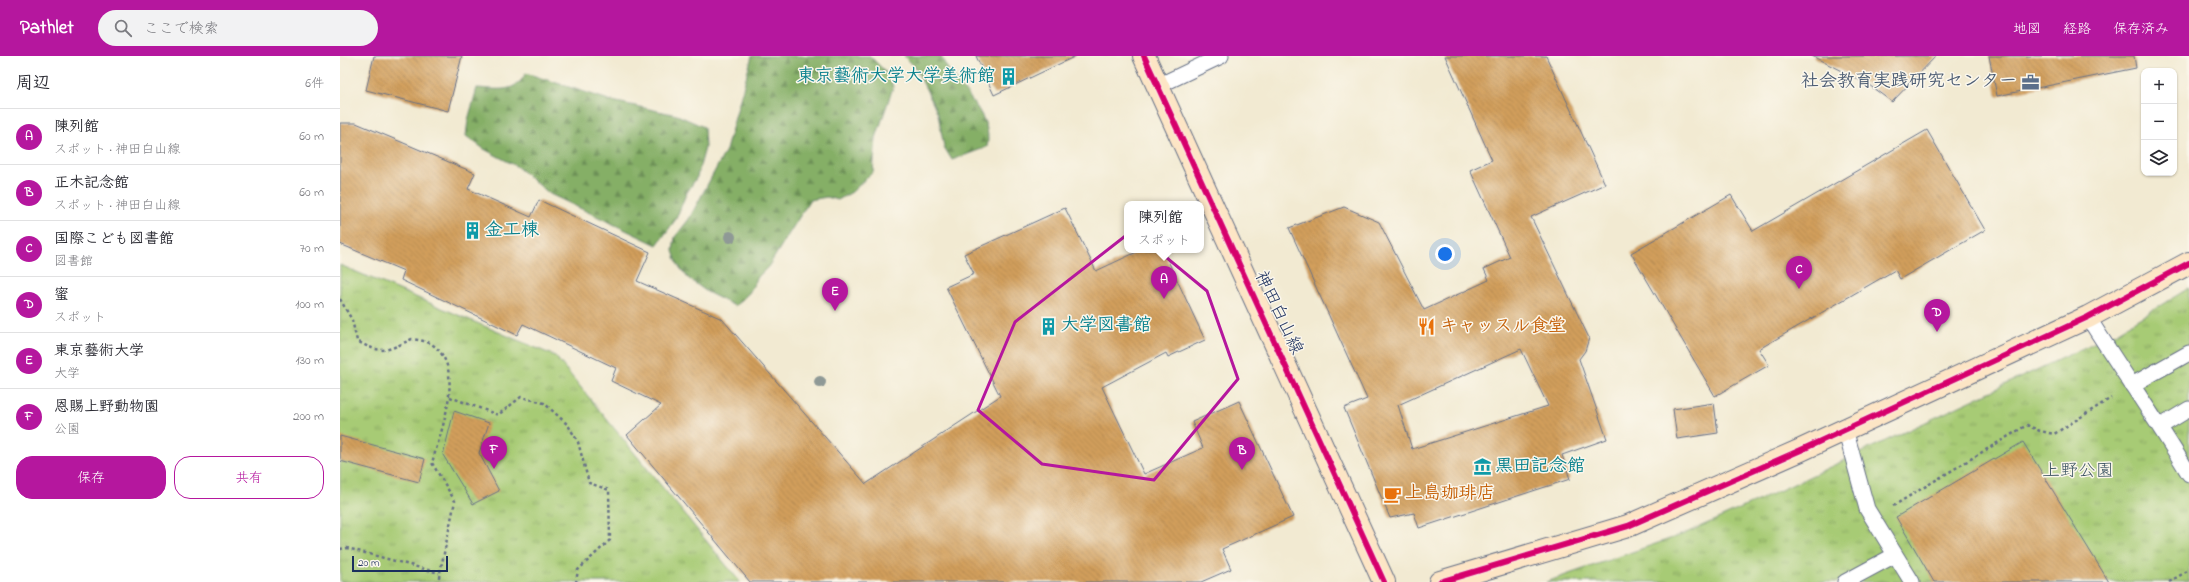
<!DOCTYPE html>
<html lang="ja">
<meta charset="utf-8">
<style>
body{margin:0;font-family:"Indie Flower","Klee One",sans-serif;background:#f2f2f3;color:#2b2b33}
.controls{position:absolute;right:12px;top:12px;display:grid;overflow:hidden;border-radius:8px;box-shadow:0 1px 3px #0004}
.controls button{width:36px;height:36px;display:grid;place-items:center;padding:0;border:0;border-bottom:1px solid #e1e1e2;background:#fff;color:#2b2b33;font:20px sans-serif}
.scale{position:absolute;left:12px;bottom:10px;width:96px;box-sizing:border-box;padding-left:4px;border:2px solid #1b2f5e;border-top:0;font-size:11px;line-height:14px;white-space:nowrap;color:#1b2f5e;-webkit-text-stroke:3px #fbf7ec;paint-order:stroke}
.you{position:absolute;left:1105px;top:198px;width:14px;height:14px;margin:-10px;border:3px solid #fff;border-radius:50%;background:#1a73e8;box-shadow:0 0 0 6px #1a73e833}
.badge{display:grid;place-items:center;width:26px;height:26px;border-radius:50%;background:#b5179e;color:#fff;font-size:13px;font-weight:700}
.pin{position:absolute;translate:-50% -33px;filter:drop-shadow(0 1px 2px #0008)}
.pin::after{content:'';position:absolute;top:21px;width:14px;height:12px;background:inherit;clip-path:polygon(0 0,100% 0,50% 100%)}
.popup{position:absolute;left:784px;top:145px;width:80px;height:52px;box-sizing:border-box;display:grid;place-content:center;border-radius:8px;background:#fff;filter:drop-shadow(0 1px 3px #0005);font-size:13px;white-space:nowrap;color:#7c7c81}
.popup b{font-size:15px;color:#2b2b33}
.popup::after{content:'';position:absolute;left:50%;top:100%;margin-left:-8px;border:8px solid transparent;border-top-color:#fff}
.list{margin:0;padding:0;list-style:none}
h2{display:flex;justify-content:space-between;align-items:center;height:52px;margin:0;padding:0 16px;font-size:17px}
h2 small{font-size:13px;font-weight:400;color:#7c7c81}
.list li{display:grid;grid-template-columns:26px 1fr auto;gap:12px;align-items:center;box-sizing:border-box;height:56px;padding:0 16px;border-top:1px solid #e1e1e2}
.list b{display:block;font-size:15px;white-space:nowrap}
.list p{margin:0;font-size:13px;white-space:nowrap;color:#7c7c81}
.list em{font-size:13px;font-style:normal;color:#7c7c81}
.actions{display:flex;gap:8px;padding:12px 16px}
.actions a{flex:1;padding:9px 0;border:1px solid #b5179e;border-radius:16px;text-align:center;font-size:14px;color:#b5179e}
.actions .main{background:#b5179e;color:#fff}
.icon{flex:none;width:22px;height:22px;fill:none;stroke:currentColor;stroke-width:2;stroke-linecap:round;stroke-linejoin:round}
.map{position:relative;flex:none;width:1849px;height:526px;overflow:hidden}
header{display:flex;align-items:center;gap:24px;box-sizing:border-box;height:56px;padding:0 20px;background:#b5179e;color:#fff}
header strong{font-size:19px}
nav{display:flex;gap:22px;margin-inline-start:auto;font-size:14px}
.search{width:280px;height:36px;background:#f2f2f3;display:flex;align-items:center;gap:10px;box-sizing:border-box;padding:0 14px;border-radius:22px;color:#7c7c81;font-size:15px}
main{display:flex}
aside{flex:1;background:#fff}
.map>svg:first-child{display:block}
.forest{fill:url(#forest-firs);stroke:#506f62}
.park{fill:url(#park-tufts);stroke:#617d6a}
.building{fill:url(#building-back-hatch);fill-rule:evenodd}
.lines{fill:none;stroke-linecap:round;stroke-linejoin:round}
.lane-casing{stroke:#667087;stroke-width:17}
.secondary-casing{stroke:#667087;stroke-width:24}
.path{stroke:#667087;stroke-width:2.5;stroke-dasharray:3 3;stroke-linecap:butt}
.lane{stroke:#fff;stroke-width:15}
.secondary{stroke:#fde5c5;stroke-width:22}
.cycleway-casing{stroke:#fbf7ec;stroke-width:8}
.cycleway{stroke:#d6006c;stroke-width:6}
.tree{fill:#8f9996}
.marked{fill:none;stroke:#b5179e;stroke-width:3;stroke-linejoin:round}
.labels{text-anchor:middle;dominant-baseline:central;stroke-width:3;stroke-linejoin:round;paint-order:stroke}
.culture-label{font-size:18px;font-weight:bold;fill:#0d838f;stroke:#fbf7ec;text-anchor:start}
.service-label{font-size:18px;font-weight:bold;fill:#4e5e75;stroke:#fbf7ec;text-anchor:end}
.street-label{font-size:18px;fill:#1b2f5e;stroke:#fbf7ec}
.food-label{font-size:18px;font-weight:bold;fill:#c56008;stroke:#fbf7ec;text-anchor:start}
.park-label{font-size:18px;fill:#3e5664;stroke:#fbf7ec}
</style>
<header>
<strong>Pathlet</strong>
<div class="search"><svg class="icon" aria-label="search" viewBox="0 0 24 24"><circle cx="10" cy="10" r="6"/><path d="M15 15l6 6"/></svg>ここで検索</div>
<nav><a>地図</a><a>経路</a><a>保存済み</a></nav>
</header>
<main>
<aside>
<h2>周辺<small>6件</small></h2>
<ul class="list">
<li><span class="badge">A</span><div><b>陳列館</b><p>スポット · 神田白山線</p></div><em>60 m</em></li>
<li><span class="badge">B</span><div><b>正木記念館</b><p>スポット · 神田白山線</p></div><em>60 m</em></li>
<li><span class="badge">C</span><div><b>国際こども図書館</b><p>図書館</p></div><em>70 m</em></li>
<li><span class="badge">D</span><div><b>蜜</b><p>スポット</p></div><em>100 m</em></li>
<li><span class="badge">E</span><div><b>東京藝術大学</b><p>大学</p></div><em>130 m</em></li>
<li><span class="badge">F</span><div><b>恩賜上野動物園</b><p>公園</p></div><em>200 m</em></li>
</ul>
<div class="actions"><a class="main">保存</a><a>共有</a></div>
</aside>
<div class="map">
<svg width="1849" height="526" viewBox="0 0 1849 526">
<defs>
<pattern id="forest-firs" width="22" height="20" patternUnits="userSpaceOnUse"><rect width="22" height="20" fill="#85af66"/><path d="M5 1l3.5 6h-7zM16 11l3.5 6h-7z" fill="#6c8f57"/></pattern>
<pattern id="park-tufts" width="24" height="20" patternUnits="userSpaceOnUse"><rect width="24" height="20" fill="#a7cb75"/><path d="M3 7l-1-3M5 7V3M7 7l1-3M15 17l-1-3M17 17v-4M19 17l1-3" fill="none" stroke="#87a563"/></pattern>
<pattern id="building-back-hatch" width="6" height="6" patternUnits="userSpaceOnUse"><rect width="6" height="6" fill="#d29f5c"/><path d="M-1 5l2 2M0 0l6 6M5-1l2 2" fill="none" stroke="#aa824f"/></pattern>
</defs>
<rect width="100%" height="100%" fill="#fbf7ec"/>
<filter id="ink" filterUnits="userSpaceOnUse"><feTurbulence type="fractalNoise" baseFrequency=".025" numOctaves="2"/><feDisplacementMap in="SourceGraphic" scale="8" xChannelSelector="R" yChannelSelector="G"/><feConvolveMatrix kernelMatrix="1 2 1 2 8 2 1 2 1" color-interpolation-filters="sRGB"/></filter>
<filter id="wash" filterUnits="userSpaceOnUse"><feTurbulence type="fractalNoise" baseFrequency=".012" numOctaves="4" result="noise"/><feDisplacementMap in="SourceGraphic" scale="16" xChannelSelector="R" yChannelSelector="G"/><feGaussianBlur stdDeviation="0.9" result="paint"/><feColorMatrix in="noise" values="0 0 0 0 0 0 0 0 0 0 0 0 0 0 0 0 0 1.4 0 .05"/><feComposite in="paint" operator="in"/></filter>
<g filter="url(#wash)">
<rect width="100%" height="100%" fill="#f2ead2"/>
<g class="forest">
<path d="M412,0H530L549,19L553,31L536,82L533,116L512,136L498,144L487,141L470,144L428,211L418,221L409,237L395,250L367,236L348,222L338,209L333,195L335,181L349,163L386,94Z"/>
<path d="M564,0H601C613,30 655,56 647,91L612,104L604,91L598,58L585,31L575,11Z"/>
<path d="M186,17L272,45L337,59L364,71L365,92L357,121L346,138L336,163L317,189L210,138L176,110L144,93L126,80L128,64L137,32C158,33 175,38 186,17Z"/>
</g>
<g class="park">
<path d="M0,209L215,300L400,526H0Z"/>
<path d="M1849,232V526H1206L1344,478L1424,442L1775,277Z"/>
</g>
<g id="blocks">
<g class="building">
<path d="M34,0H122L108,55L26,34Z"/>
<path d="M636,0H736L654,39Z"/>
<path d="M1105,0H1206L1265,128L1191,161L1249,282L1245,295L1239,303L1267,383L1222,399L1230,423L1079,472L1074,457L1050,462L1004,352L1027,343L949,172L1004,151L1039,166L1084,254L1149,224L1144,213L1170,201L1130,114L1152,104ZM1181,293L1208,350L1072,393L1058,349Z"/>
<path d="M1472,0H1596L1552,46L1529,29Z"/>
<path d="M1649,0H1794L1796,12L1657,40Z"/>
<path d="M0,67H16L135,117L128,133L191,161L199,144L310,196L297,225L382,263L526,428L660,340L606,231L634,218L624,198L725,152L756,215L801,194H823L865,284L828,301L826,297L762,331L804,418L863,392L852,366L899,345L953,461L882,493L891,513L861,526H410L287,379L321,349L271,325L276,312L183,268L177,279L61,224L64,215L0,188Z"/>
<path d="M1587,74L1645,174L1560,223L1555,214L1419,293L1429,309L1375,340L1291,197L1391,139L1413,175Z"/>
<path d="M1374,347L1378,377L1337,383L1333,353Z"/>
<path d="M114,355L149,367L139,397L159,435L133,448L103,399Z"/>
<path d="M0,380L85,403L79,426L0,405Z"/>
<path d="M1683,386L1769,526H1594L1556,461Z"/>
</g>
</g>
</g>
<g filter="url(#ink)">
<use href="#blocks" fill-opacity="0" stroke="#667087" stroke-width="1"/>
<g class="lines">
<defs>
<g id="lane">
<path d="M818,30L881,0"/>
<path d="M1748,261C1781,314 1817,364 1849,418"/>
<path d="M1792,329L1849,297"/>
<path d="M1821,370L1849,353"/>
<path d="M1505,373L1527,453L1572,526"/>
<path d="M1505,526L1555,499"/>
</g>
<g id="secondary">
<path d="M804,0L1044,526"/>
<path d="M1100,526L1288,470L1461,394L1748,261L1849,207"/>
</g>
</defs>
<use href="#lane" class="lane-casing"/>
<use href="#secondary" class="secondary-casing"/>
<g class="path">
<path d="M0,243L12,264L17,285C43,299 46,295 72,283C78,284 88,285 93,289C126,314 101,374 92,407L115,445L98,526"/>
<path d="M110,341L158,359L181,341L204,347L228,369L238,386L249,427L269,434L270,484L238,514L236,526"/>
<path d="M1553,450L1687,369L1700,375L1714,378L1771,342"/>
<path d="M0,493L7,492L99,517"/>
<path d="M1829,526L1849,514"/>
</g>
<use href="#lane" class="lane"/>
<use href="#secondary" class="secondary"/>
<defs>
<g id="cycleway">
<path d="M804,0L1044,526"/>
<path d="M1100,526L1288,470L1461,394L1748,261L1849,207"/>
</g>
</defs>
<use href="#cycleway" class="cycleway-casing"/>
<use href="#cycleway" class="cycleway"/>
</g>
<g class="tree">
<circle cx="390" cy="181" r="6"/>
<circle cx="480" cy="326" r="6"/>
</g>
</g>
<path class="marked" d="M793,174L867,235L898,323L814,424L702,408L638,354L675,266Z"/>
<defs>
<symbol id="building-bare" viewBox="-9 -9 18 18"><path d="M-4-6H4V6H1V3H-1V6H-4ZM-2.5-4.3h1.7v1.8h-1.7ZM.8-4.3h1.7v1.8H.8ZM-2.5-1h1.7V.8h-1.7ZM.8-1h1.7V.8H.8Z" fill="#0f9aa8" stroke="#fbf7ec" stroke-width="2.5" paint-order="stroke"/></symbol>
<symbol id="office-bare" viewBox="-9 -9 18 18"><path d="M-6-3h4V-5.5h4V-3h4V5H-6ZM-1-4.5V-3h2v-1.5ZM-6 0V1H6V0Z" fill="#5c6f8a" stroke="#fbf7ec" stroke-width="2.5" paint-order="stroke"/></symbol>
<symbol id="restaurant-bare" viewBox="-9 -9 18 18"><path d="M-5-6h1v4h1v-4h1v4h1v-4h1v5L-1.5 .5V6h-2V.5L-5-1ZM5-6V6H3V1.5H1.5Q1.5-4 5-6Z" fill="#e8710a" stroke="#fbf7ec" stroke-width="2.5" paint-order="stroke"/></symbol>
<symbol id="museum-bare" viewBox="-9 -9 18 18"><path d="M0-6L6-3V-2H-6V-3ZM-5-1h2V3h-2ZM-1-1h2V3h-2ZM3-1h2V3H3ZM-6 4H6V6H-6Z" fill="#0f9aa8" stroke="#fbf7ec" stroke-width="2.5" paint-order="stroke"/></symbol>
<symbol id="cafe-bare" viewBox="-9 -9 18 18"><path d="M-5.5-4.5H6V0H3Q3 3.5 0 3.5H-2.5Q-5.5 3.5-5.5 0ZM3-3.2v2h1.7v-2ZM-6 4.5H4V6H-6Z" fill="#e8710a" stroke="#fbf7ec" stroke-width="2.5" paint-order="stroke"/></symbol>
</defs>
<g fill-rule="evenodd">
<use href="#building-bare" x="656" y="8" width="25" height="25"/>
<use href="#office-bare" x="1678" y="14" width="25" height="25"/>
<use href="#building-bare" x="120" y="162" width="25" height="25"/>
<use href="#building-bare" x="696" y="258" width="25" height="25"/>
<use href="#restaurant-bare" x="1074" y="258" width="25" height="25"/>
<use href="#museum-bare" x="1130" y="398" width="25" height="25"/>
<use href="#cafe-bare" x="1040" y="426" width="25" height="25"/>
</g>
<g class="labels">
<g class="culture-label">
<text x="655" y="21" text-anchor="end">東京藝術大学大学美術館</text>
<text x="145" y="175">金工棟</text>
<text x="721" y="270">大学図書館</text>
<text x="1155" y="411">黒田記念館</text>
</g>
<g class="service-label">
<text x="1677" y="26">社会教育実践研究センター</text>
</g>
<g class="street-label">
<text transform="translate(938 257) rotate(65)">神田白山線</text>
</g>
<g class="food-label">
<text x="1100" y="271">キャッスル食堂</text>
<text x="1065" y="438">上島珈琲店</text>
</g>
<g class="park-label">
<text x="1738" y="416">上野公園</text>
</g>
</g>
</svg>
<div class="controls">
<button>+</button>
<button>−</button>
<button><svg class="icon" aria-label="layers" viewBox="0 0 24 24"><path d="M12 4l9 5-9 5-9-5zM3 14l9 5 9-5"/></svg></button>
</div>
<div class="scale">20 m</div>
<div class="you"></div>
<div class="pin badge" style="left:824px;top:243px">A</div>
<div class="popup"><b>陳列館</b>スポット</div>
<div class="pin badge" style="left:902px;top:414px">B</div>
<div class="pin badge" style="left:1459px;top:233px">C</div>
<div class="pin badge" style="left:1597px;top:276px">D</div>
<div class="pin badge" style="left:495px;top:255px">E</div>
<div class="pin badge" style="left:154px;top:413px">F</div>
</div>
</main>
